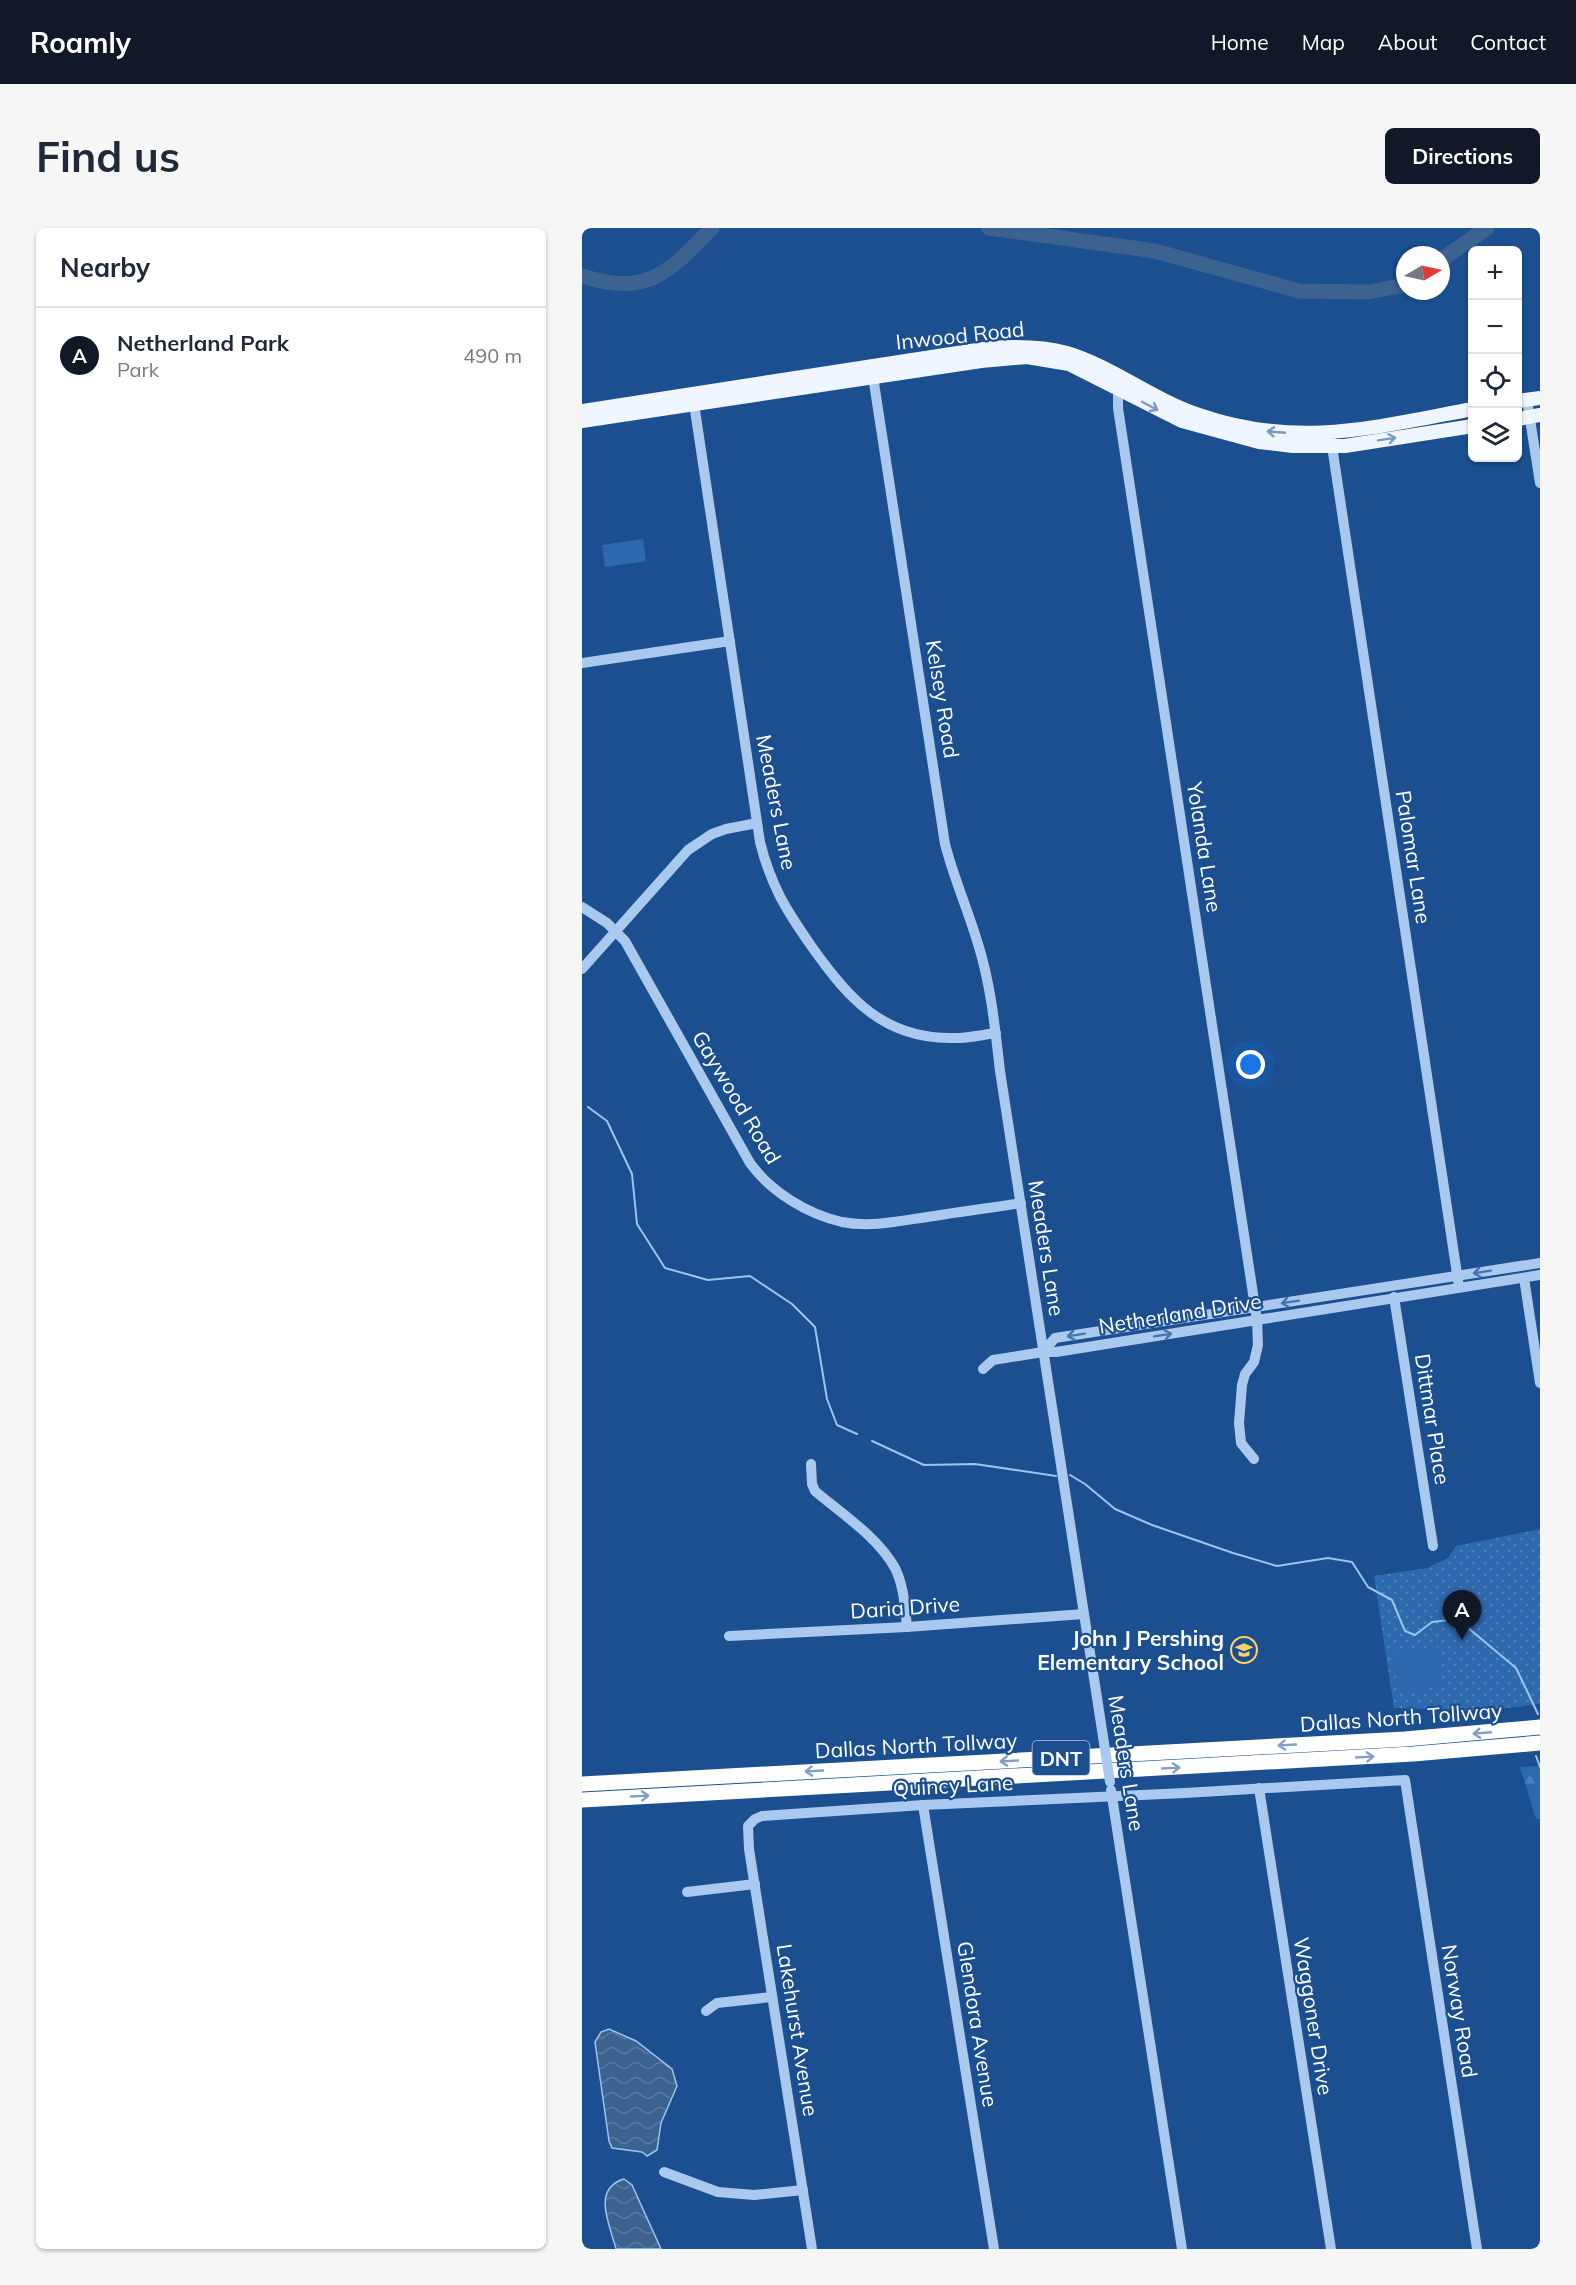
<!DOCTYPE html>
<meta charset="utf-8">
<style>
body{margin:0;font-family:Mulish,sans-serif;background:#f6f6f7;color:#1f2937}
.controls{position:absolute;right:18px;top:18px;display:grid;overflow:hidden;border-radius:9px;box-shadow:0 2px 4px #0004}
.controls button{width:54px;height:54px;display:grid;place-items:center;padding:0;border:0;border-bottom:2px solid #e0e1e3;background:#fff;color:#1f2937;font:30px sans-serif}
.compass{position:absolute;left:814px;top:18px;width:54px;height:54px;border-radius:50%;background:#fff;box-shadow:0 2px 4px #0004;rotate:81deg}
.you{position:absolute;left:669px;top:837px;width:21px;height:21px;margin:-15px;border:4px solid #fff;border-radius:50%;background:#1a73e8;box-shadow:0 0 0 9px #1a73e833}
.badge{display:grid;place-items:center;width:39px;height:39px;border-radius:50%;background:#111827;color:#fff;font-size:20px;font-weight:700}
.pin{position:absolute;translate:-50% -50px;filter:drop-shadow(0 2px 3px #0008)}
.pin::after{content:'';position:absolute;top:32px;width:21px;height:18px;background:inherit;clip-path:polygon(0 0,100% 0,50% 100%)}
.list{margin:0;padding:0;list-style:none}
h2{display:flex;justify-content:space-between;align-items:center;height:78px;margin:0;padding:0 24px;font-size:26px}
h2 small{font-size:20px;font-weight:400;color:#747a83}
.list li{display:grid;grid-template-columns:39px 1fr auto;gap:18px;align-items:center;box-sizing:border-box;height:96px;padding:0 24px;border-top:2px solid #e0e1e3}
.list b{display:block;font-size:22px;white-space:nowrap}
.list p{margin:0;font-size:20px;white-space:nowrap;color:#747a83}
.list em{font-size:20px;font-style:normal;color:#747a83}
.icon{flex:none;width:33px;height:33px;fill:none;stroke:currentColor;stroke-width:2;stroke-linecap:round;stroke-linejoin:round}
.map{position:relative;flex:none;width:958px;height:2021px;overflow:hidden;border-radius:9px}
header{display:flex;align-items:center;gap:36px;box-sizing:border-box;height:84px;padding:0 30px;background:#111827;color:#fff}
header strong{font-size:28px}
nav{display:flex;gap:33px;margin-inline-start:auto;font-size:21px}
.intro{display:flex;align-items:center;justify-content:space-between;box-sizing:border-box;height:144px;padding:0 36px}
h1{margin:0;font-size:42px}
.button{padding:15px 27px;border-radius:9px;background:#111827;color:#fff;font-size:21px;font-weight:700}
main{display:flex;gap:36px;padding:0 36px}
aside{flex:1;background:#fff;border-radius:9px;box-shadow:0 2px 4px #0004}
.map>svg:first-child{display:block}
.forest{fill:url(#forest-firs)}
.park{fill:url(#park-dots)}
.pitch{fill:#2e69ad}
.water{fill:url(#water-waves);stroke:#9cc4f0;stroke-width:1.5}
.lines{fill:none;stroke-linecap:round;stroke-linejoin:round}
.stream{stroke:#9cc4f0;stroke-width:2}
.river{stroke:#3c6290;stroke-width:15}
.minor{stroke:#a9c9ee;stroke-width:10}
.major{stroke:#f0f6ff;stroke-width:14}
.highway{stroke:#fff;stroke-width:15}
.minor-bridge{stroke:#a9c9ee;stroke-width:10}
.oneway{stroke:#7b9ac1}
.oneway2{stroke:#4674ac}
.oneway3{stroke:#829ec1}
.labels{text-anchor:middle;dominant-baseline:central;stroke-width:4.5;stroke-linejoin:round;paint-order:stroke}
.shield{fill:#1b4f8f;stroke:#bbcadd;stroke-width:1.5}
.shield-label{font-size:20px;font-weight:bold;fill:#fff}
.street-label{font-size:21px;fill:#fff;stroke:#1b4f8f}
.poi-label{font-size:21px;font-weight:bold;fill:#fff;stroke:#1b4f8f;text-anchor:end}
</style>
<header>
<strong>Roamly</strong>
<nav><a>Home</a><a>Map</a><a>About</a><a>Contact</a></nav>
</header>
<div class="intro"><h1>Find us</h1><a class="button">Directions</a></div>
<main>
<aside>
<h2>Nearby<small></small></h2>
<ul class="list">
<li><span class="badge">A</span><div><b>Netherland Park</b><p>Park</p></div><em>490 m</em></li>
</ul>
</aside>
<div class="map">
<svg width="958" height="2021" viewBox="0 0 958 2021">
<defs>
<pattern id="forest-firs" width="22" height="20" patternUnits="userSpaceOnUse" patternTransform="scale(1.5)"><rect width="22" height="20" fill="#2e69ad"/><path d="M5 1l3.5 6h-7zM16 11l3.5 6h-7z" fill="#4d80b9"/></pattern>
<pattern id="park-dots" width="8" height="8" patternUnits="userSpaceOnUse" patternTransform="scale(1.5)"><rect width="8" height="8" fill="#2e69ad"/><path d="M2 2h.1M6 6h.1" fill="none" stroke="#4d80b9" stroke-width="1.8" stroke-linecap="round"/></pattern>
<pattern id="water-waves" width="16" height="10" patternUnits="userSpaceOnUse" patternTransform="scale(1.5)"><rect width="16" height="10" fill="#3c6290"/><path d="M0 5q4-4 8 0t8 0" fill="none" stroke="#597aa1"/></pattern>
</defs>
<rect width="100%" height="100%" fill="#1b4f8f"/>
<path class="forest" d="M958,1538V1591H954L938,1539Z"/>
<path class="park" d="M958,1301V1476L899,1483L812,1480L792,1348L845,1340L866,1330L874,1318Z"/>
<g class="pitch">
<path d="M61,311L64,333L23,339L20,317Z"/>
<path d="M855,1418L861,1458L817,1465L810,1425Z"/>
</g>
<g class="water">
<path d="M27,1801L54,1813L90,1841L95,1858L79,1895L75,1922L65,1928L60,1924L30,1920L27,1913L13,1814L19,1804Z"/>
<path d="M42,1951L50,1957L79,2021H34C28,1997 9,1961 42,1951Z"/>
</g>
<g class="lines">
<g class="stream">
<path d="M6,879L25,893L50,946L55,996L83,1040L126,1052L168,1048L210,1076L233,1099L245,1171L255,1197L275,1206"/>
<path d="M290,1213L342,1237L393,1236L474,1248"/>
<path d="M488,1247L503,1256L533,1281L570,1297L651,1325L695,1338L746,1330L770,1334L786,1359L810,1372L823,1403L833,1407L850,1394L867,1392L879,1394L934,1440L956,1486"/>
<path d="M954,1528L958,1539"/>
</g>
<g class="river">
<path d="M407,0L573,23L717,63L787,64L823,57"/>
<path d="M859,32L905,0"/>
<path d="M0,48C66,69 87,44 130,0"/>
</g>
<g class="minor">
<path d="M290,142L363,616C372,651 386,682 396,716C409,757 413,800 418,843L522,1515"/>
<path d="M540,154L536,168V180L675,1092L676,1117L672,1134L663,1146L660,1157L657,1195L659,1215L672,1231"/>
<path d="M111,169L178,614C189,658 204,682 230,719C266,770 301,810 368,810C383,811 399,807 414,805"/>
<path d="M945,172L958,255"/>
<path d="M748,205L877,1059"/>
<path d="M0,435L148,413"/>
<path d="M0,679L25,695L43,713L168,935C189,964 225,986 260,994C290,1000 322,992 352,988C381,983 410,980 439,975"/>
<path d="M0,741L106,622L130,606L144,601L175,595"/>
<path d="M942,1050L958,1155"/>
<path d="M812,1069L851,1318"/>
<path d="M461,1124L473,1110L958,1035"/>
<path d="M401,1141L411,1132L461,1124H474L958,1047"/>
<path d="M229,1236L230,1256L233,1263C260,1286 296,1309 313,1340C322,1358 323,1380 325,1399"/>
<path d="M147,1408L325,1399L502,1386"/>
<path d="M677,1560L749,2021"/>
<path d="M529,1562L600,2021"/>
<path d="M341,1577L412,2021"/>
<path d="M105,1664L173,1656"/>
<path d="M124,1783L135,1775L190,1769"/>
<path d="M82,1944L136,1964L172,1967L221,1962"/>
<path d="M230,2021L167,1621L166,1598L173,1591L180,1588L341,1577L603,1565L823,1552L895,2021"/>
</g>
<g class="major">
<path d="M936,173L958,170"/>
<path d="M0,183L408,120C434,118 459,118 485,125C531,139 571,172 617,187C714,221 794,199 891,181"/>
<path d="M936,191L958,187"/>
<path d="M0,193L399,133L445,129L487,136L600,193L677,214L711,218H763L891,198"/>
</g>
<g class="highway">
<path d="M0,1556L823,1511L958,1499"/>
<path d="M0,1572L831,1526L958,1515"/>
</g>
<path class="minor-bridge" d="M522,1515L528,1554"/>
</g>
<defs><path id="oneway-shaft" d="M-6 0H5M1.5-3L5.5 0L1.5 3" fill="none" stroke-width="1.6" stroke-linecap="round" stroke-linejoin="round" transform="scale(1.5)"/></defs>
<g class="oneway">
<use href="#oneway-shaft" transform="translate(568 178) rotate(28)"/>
<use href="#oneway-shaft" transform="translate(694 204) rotate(-175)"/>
<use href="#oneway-shaft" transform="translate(805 211) rotate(-9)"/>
</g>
<g class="oneway2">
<use href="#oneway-shaft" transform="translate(900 1044) rotate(171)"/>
<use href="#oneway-shaft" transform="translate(708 1074) rotate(171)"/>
<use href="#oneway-shaft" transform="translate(494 1107) rotate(171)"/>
<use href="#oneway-shaft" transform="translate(581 1107) rotate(-9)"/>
</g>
<g class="oneway3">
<use href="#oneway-shaft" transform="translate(900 1505) rotate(175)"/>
<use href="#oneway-shaft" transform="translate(705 1517) rotate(177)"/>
<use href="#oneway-shaft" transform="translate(783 1529) rotate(-3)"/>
<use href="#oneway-shaft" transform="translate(427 1533) rotate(177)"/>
<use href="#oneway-shaft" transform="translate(589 1540) rotate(-3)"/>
<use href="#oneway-shaft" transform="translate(232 1543) rotate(177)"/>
<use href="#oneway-shaft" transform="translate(58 1568) rotate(-3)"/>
</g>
<defs>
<symbol id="school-ring" viewBox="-11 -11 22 22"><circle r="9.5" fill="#1b4f8f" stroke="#ffd166" stroke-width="1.5"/><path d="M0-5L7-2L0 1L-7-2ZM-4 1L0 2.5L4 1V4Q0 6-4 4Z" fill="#ffd166"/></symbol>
</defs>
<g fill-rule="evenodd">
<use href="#school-ring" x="647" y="1407" width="30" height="30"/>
</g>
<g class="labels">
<rect class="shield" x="450.5" y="1513" width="57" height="34" rx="4.5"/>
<g class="shield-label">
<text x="479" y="1530">DNT</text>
</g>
<g class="street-label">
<text transform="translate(378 107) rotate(-6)">Inwood Road</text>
<text transform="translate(361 471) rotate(81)">Kelsey Road</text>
<text transform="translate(195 574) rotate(79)">Meaders Lane</text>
<text transform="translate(623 619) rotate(81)">Yolanda Lane</text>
<text transform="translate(832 629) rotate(81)">Palomar Lane</text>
<text transform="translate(155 869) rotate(59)">Gaywood Road</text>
<text transform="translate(465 1020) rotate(81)">Meaders Lane</text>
<text transform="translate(598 1085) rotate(-9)">Netherland Drive</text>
<text transform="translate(851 1191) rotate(81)">Dittmar Place</text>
<text transform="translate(323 1379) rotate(-4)">Daria Drive</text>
<text transform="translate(819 1489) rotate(-4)">Dallas North Tollway</text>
<text transform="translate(334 1517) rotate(-3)">Dallas North Tollway</text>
<text transform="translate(545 1535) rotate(81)">Meaders Lane</text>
<text transform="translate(371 1557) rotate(-3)">Quincy Lane</text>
<text transform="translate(878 1783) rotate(81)">Norway Road</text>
<text transform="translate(732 1788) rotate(81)">Waggoner Drive</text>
<text transform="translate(396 1796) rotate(81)">Glendora Avenue</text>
<text transform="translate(216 1802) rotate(81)">Lakehurst Avenue</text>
</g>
<g class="poi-label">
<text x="642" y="1410">John J Pershing<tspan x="642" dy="24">Elementary School</tspan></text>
</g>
</g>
</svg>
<div class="controls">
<button>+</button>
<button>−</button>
<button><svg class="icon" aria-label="locate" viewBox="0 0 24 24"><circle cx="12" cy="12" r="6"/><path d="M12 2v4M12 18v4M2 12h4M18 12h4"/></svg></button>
<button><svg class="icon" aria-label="layers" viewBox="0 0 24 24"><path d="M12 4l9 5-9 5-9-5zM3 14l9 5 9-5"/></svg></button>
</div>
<svg class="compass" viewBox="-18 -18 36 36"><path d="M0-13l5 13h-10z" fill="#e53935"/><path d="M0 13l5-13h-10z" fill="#747a83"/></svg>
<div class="you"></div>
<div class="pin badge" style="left:880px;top:1412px">A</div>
</div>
</main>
